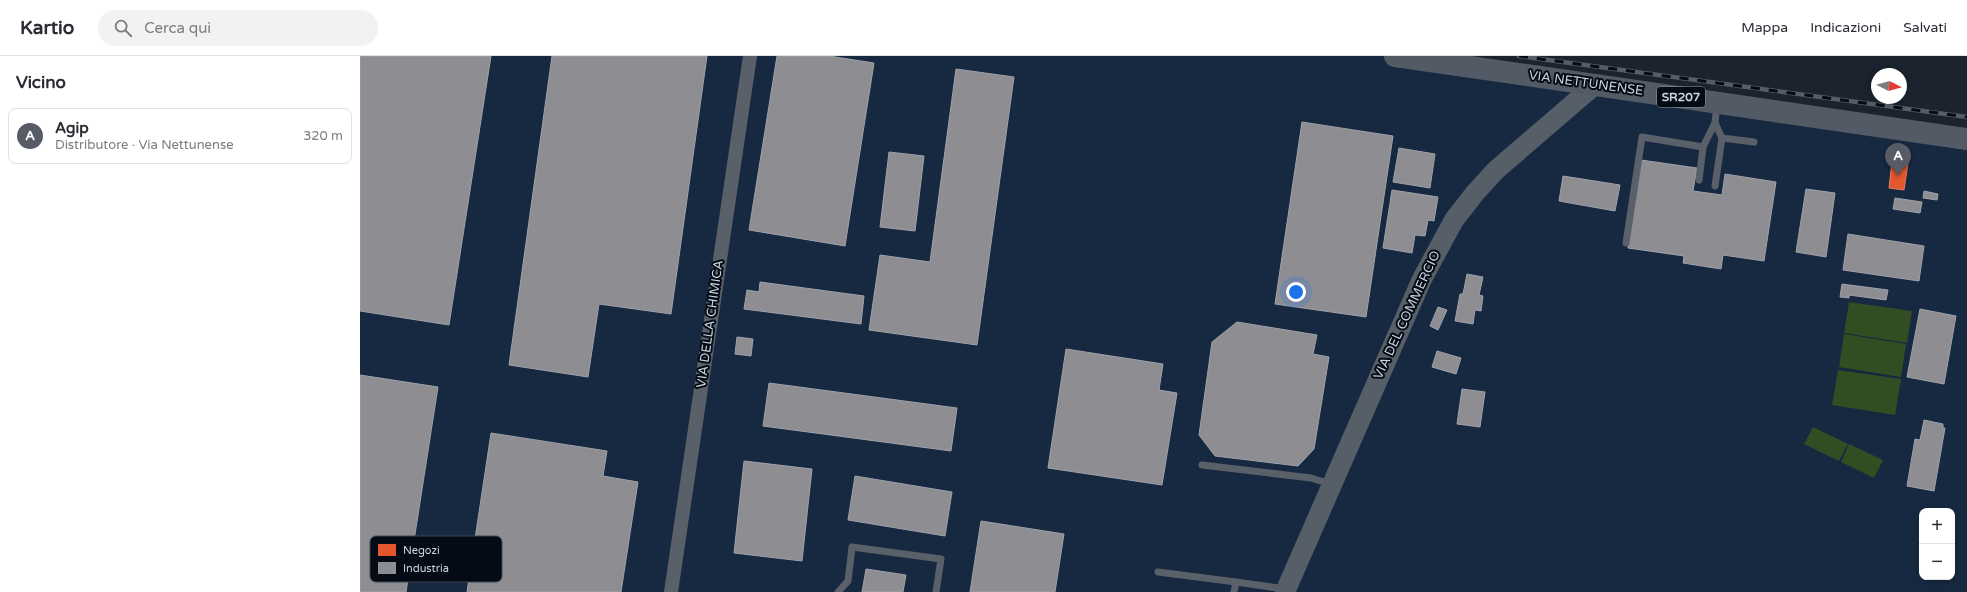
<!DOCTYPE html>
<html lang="it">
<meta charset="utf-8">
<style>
body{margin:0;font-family:"Varela Round",sans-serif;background:#f2f2f3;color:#2b2b33}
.controls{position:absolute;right:12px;bottom:12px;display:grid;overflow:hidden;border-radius:8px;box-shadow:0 2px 10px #0003}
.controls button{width:36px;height:36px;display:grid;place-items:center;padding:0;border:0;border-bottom:1px solid #e1e1e2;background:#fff;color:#2b2b33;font:20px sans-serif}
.compass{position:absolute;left:1511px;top:12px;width:36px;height:36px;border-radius:50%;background:#fff;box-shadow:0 2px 10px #0003;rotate:96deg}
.you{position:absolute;left:936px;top:236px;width:14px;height:14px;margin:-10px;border:3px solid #fff;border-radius:50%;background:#1a73e8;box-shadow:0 0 0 6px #1a73e833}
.badge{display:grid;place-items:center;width:26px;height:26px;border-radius:50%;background:#575b65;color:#fff;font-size:13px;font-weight:700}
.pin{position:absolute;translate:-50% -33px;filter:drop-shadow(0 1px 2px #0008)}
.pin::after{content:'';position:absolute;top:21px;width:14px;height:12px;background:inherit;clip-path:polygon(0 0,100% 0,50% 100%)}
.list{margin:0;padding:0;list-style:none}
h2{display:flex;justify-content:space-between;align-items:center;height:52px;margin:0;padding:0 16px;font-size:17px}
h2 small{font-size:13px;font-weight:400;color:#7c7c81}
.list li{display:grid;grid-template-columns:26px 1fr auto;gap:12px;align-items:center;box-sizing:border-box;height:56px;margin:0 8px 8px;padding:0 8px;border:1px solid #e1e1e2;border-radius:8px}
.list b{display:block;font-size:15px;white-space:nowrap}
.list p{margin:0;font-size:13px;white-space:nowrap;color:#7c7c81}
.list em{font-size:13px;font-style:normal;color:#7c7c81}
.icon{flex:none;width:22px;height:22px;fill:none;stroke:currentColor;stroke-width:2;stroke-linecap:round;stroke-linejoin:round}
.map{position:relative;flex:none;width:1607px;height:536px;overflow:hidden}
header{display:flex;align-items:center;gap:24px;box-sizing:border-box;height:56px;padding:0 20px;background:#fff;border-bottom:1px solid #e1e1e2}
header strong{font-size:19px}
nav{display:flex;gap:22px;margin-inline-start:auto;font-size:14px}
.search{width:280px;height:36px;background:#f2f2f3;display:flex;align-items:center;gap:10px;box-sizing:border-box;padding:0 14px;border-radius:22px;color:#7c7c81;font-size:15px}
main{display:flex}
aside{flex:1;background:#fff}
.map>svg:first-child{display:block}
.built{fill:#172941;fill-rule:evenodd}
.green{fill:#324d22}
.shops{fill:#e4572e;stroke:#dc7c64}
.industry{fill:#8d8d92;stroke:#9fa2aa}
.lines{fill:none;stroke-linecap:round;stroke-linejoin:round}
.lane{stroke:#5a6069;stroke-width:7}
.street{stroke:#5a6069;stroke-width:14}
.secondary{stroke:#565e68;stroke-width:20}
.primary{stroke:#525a65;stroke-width:22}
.rail-casing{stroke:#565e65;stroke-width:4.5}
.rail{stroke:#050b14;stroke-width:3;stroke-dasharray:9;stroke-linecap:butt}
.labels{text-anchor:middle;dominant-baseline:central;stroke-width:4;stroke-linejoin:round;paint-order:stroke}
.shield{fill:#050b14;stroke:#8f98a4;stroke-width:1}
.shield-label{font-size:12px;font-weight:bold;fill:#cad4e2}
.street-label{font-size:13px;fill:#cad4e2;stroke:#050b14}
.key{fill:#050b14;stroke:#404752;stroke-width:1}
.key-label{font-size:11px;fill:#cad4e2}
</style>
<header>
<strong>Kartio</strong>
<div class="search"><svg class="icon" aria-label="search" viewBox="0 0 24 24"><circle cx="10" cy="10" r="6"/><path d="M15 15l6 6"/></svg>Cerca qui</div>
<nav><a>Mappa</a><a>Indicazioni</a><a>Salvati</a></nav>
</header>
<main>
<aside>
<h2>Vicino<small></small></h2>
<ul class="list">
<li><span class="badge">A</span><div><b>Agip</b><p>Distributore · Via Nettunense</p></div><em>320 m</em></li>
</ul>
</aside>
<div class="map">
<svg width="1607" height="536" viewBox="0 0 1607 536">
<rect width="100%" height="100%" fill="#1a232e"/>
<path class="built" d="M0,0H1090L1607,75V536H0ZM1562,455H1592V521H1562Z"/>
<g class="green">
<path d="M1489,246L1552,255L1547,287L1484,277Z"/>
<path d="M1484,278L1546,288L1541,321L1479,311Z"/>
<path d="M1478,314L1541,323L1535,359L1472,349Z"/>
<path d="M1453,371L1488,388L1479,405L1444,388Z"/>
<path d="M1489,388L1523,404L1514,422L1481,406Z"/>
</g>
<path class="shops" d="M1532,105L1548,107L1544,134L1529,132Z"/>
<g class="industry">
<path d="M0,0H131L89,269L0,255Z"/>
<path d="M192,0H347L311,258L239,248L228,321L149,309Z"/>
<path d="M417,0H469L514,7L485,190L389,174Z"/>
<path d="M596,13L654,21L617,289L509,274L520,199L570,206Z"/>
<path d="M942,66L1033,80L1006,261L915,248Z"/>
<path d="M1039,92L1075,98L1070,132L1033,126Z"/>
<path d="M529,96L564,100L555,175L520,171Z"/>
<path d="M1281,104L1337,112L1333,135L1362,139L1365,118L1416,126L1404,205L1363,199L1361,213L1323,207L1324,200L1268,192Z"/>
<path d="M1203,120L1260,129L1255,155L1199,145Z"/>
<path d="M1446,133L1475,137L1466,201L1436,196Z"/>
<path d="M1032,134L1078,141L1074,165L1068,164L1065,180L1055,179L1052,197L1023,192Z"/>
<path d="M1564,135L1578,138L1577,144L1563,142Z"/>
<path d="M1535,142L1562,146L1560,157L1533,153Z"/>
<path d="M1488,178L1564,190L1559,225L1483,214Z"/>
<path d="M1107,218L1123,221L1119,239L1123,240L1121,255L1115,254L1113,268L1095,265L1100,238H1103Z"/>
<path d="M400,226L504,240L501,268L384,253L387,234L399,236Z"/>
<path d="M1482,228L1528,234L1526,244L1489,239V242L1480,241Z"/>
<path d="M1078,251L1087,254L1078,274L1070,270Z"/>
<path d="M1560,253L1596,260L1584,328L1547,321Z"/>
<path d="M877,266L957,279L953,298L969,301L954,393L938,410L855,400L839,379L852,286Z"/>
<path d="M377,281L393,283L391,300L375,298Z"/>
<path d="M706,293L803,308L799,334L817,337L802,429L688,412Z"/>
<path d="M1077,295L1101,302L1096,318L1072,311Z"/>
<path d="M0,319L78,331L46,536H0Z"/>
<path d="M409,327L597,352L591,395L403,370Z"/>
<path d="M1102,333L1125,336L1120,371L1097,368Z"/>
<path d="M1564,364L1583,368V372H1585L1574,435L1547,430L1555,383L1560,384Z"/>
<path d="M131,377L247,395L243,420L278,426L261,536H107Z"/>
<path d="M384,405L452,413L442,505L374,497Z"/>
<path d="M495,420L592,436L585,480L488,464Z"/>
<path d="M621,465L704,478L695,536H610Z"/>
<path d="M506,513L546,519L543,536H502Z"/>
</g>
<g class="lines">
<g class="lane">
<path d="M1355,67L1362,82L1355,130"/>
<path d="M1362,82L1394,86"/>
<path d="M1339,124L1343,91"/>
<path d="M1266,187L1282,81L1343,91L1355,67L1357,48"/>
<path d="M842,409L951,422L971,428"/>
<path d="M798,516L876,526"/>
<path d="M478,536L488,525L492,491L581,503L576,536"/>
<path d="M874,536L876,526L925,533"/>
</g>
<path class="street" d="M311,536L390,0"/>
<path class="secondary" d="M925,536L1062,223L1094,164L1115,137L1136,114L1236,28"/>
<path class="primary" d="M1035,0L1607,83"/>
<defs>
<path id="rail" d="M1159,0L1607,61"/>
</defs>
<use href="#rail" class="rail-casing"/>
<use href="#rail" class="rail"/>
</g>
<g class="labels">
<rect class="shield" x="1297" y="31" width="48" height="20" rx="3"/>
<g class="shield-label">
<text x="1321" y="41">SR207</text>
</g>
<g class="street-label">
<text transform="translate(1226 27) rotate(8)">VIA NETTUNENSE</text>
<text transform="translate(1047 259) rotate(-65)">VIA DEL COMMERCIO</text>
<text transform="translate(350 268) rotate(-82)">VIA DELLA CHIMICA</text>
</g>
</g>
<rect x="10" y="480" width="132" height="46" rx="6" class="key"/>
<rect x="18" y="488" width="18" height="12" fill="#e4572e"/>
<rect x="18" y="506" width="18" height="12" fill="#8d8d92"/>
<g class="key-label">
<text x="43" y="498">Negozi</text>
<text x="43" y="516">Industria</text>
</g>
</svg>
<div class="controls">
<button>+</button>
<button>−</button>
</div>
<svg class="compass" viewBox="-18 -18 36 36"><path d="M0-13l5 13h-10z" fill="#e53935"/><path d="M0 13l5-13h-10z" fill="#7c7c81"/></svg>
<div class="you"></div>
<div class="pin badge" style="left:1538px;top:120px">A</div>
</div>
</main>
